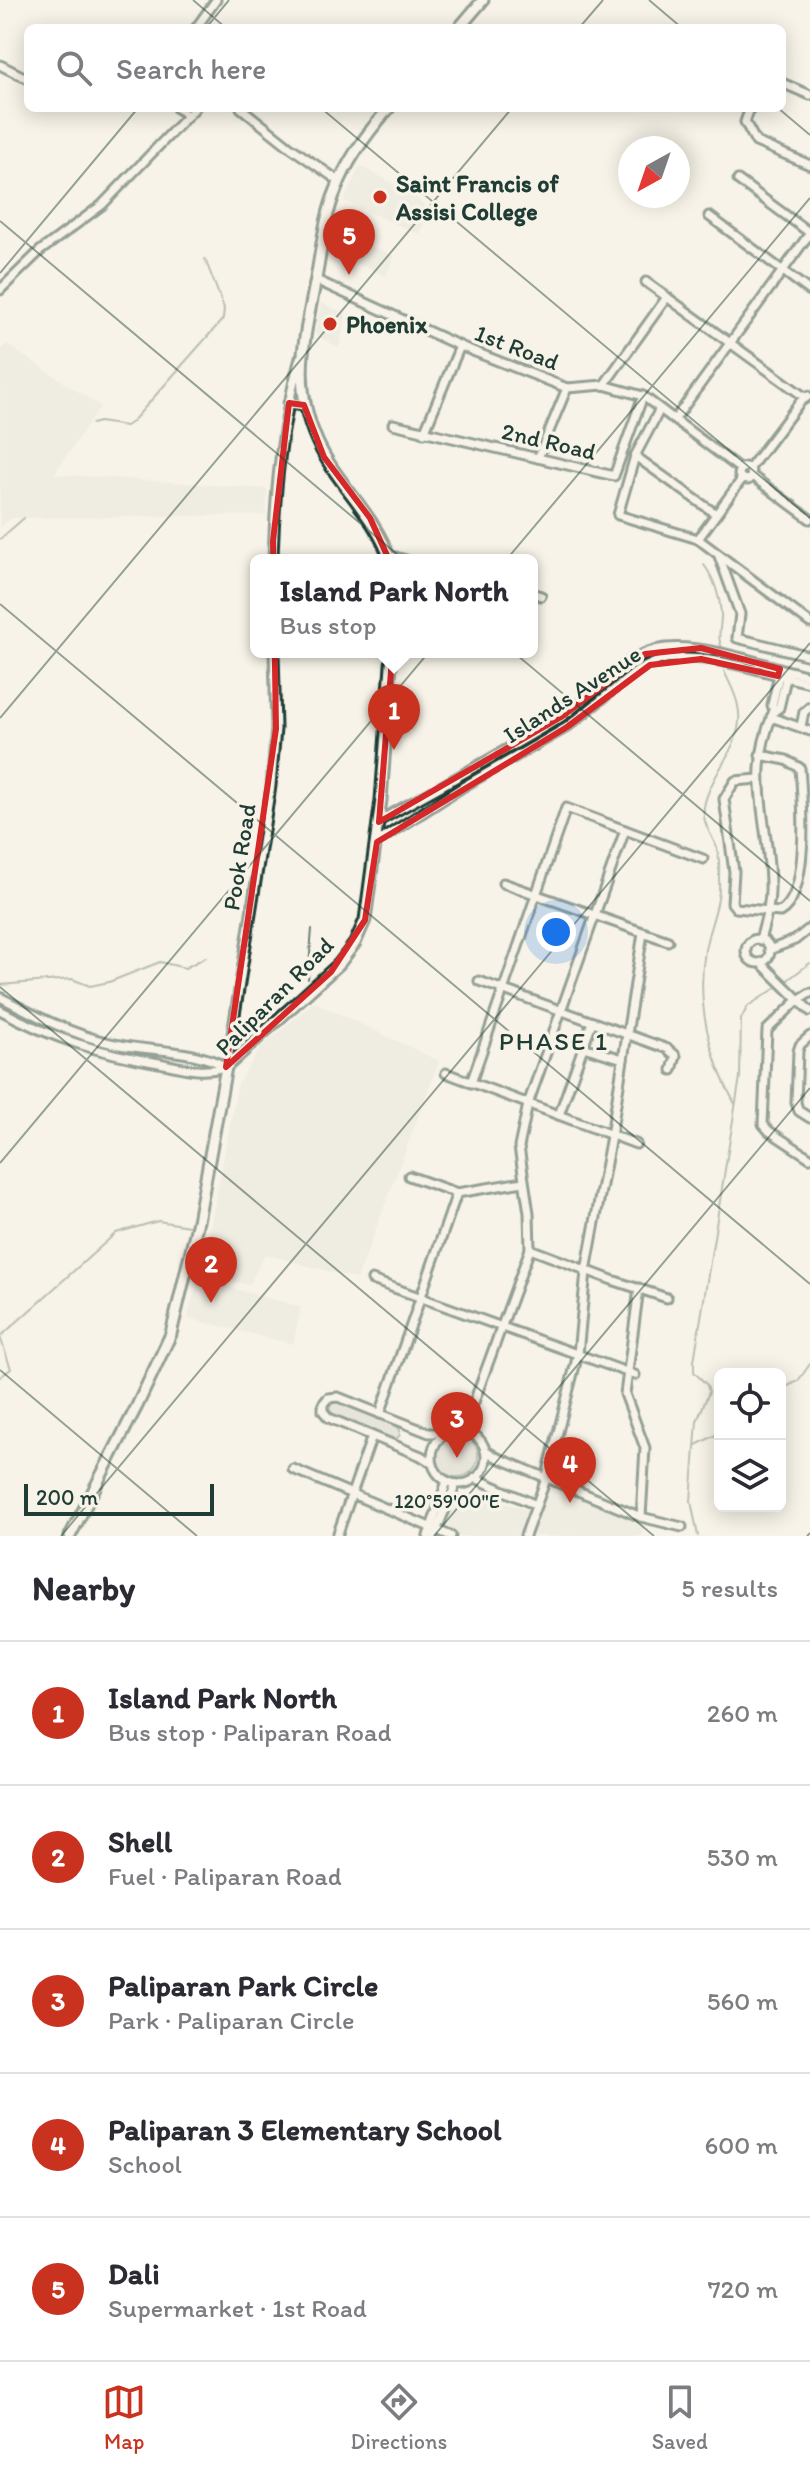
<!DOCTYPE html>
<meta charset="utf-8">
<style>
body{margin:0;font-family:Itim,sans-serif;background:#f2f2f3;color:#2b2b33}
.controls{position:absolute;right:24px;bottom:24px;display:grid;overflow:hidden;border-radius:12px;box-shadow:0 4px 20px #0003}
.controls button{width:72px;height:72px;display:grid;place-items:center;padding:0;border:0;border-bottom:2px solid #e1e1e2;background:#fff;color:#2b2b33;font:40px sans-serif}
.compass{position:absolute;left:618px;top:136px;width:72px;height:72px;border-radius:50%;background:#fff;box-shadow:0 4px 20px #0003;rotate:220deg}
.scale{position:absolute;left:24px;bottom:20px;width:190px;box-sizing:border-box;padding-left:8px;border:4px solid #1f3d34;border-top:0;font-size:22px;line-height:28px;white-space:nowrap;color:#1f3d34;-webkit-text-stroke:6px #f7f3e8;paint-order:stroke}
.you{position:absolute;left:556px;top:932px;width:28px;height:28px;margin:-20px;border:6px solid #fff;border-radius:50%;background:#1a73e8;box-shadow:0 0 0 12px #1a73e833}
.badge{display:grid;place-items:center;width:52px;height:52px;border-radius:50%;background:#c8321e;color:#fff;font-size:26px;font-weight:700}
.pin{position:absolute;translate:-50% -66px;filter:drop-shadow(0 2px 4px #0008)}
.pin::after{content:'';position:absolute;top:42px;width:28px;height:24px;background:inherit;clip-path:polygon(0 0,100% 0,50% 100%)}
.popup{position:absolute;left:250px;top:554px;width:288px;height:104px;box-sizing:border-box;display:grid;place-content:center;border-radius:12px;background:#fff;filter:drop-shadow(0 2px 6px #0005);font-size:26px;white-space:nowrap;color:#7c7c81}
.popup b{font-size:30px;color:#2b2b33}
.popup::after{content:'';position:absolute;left:50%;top:100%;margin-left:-16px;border:16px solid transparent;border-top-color:#fff}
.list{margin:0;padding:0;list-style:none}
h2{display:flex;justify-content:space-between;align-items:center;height:104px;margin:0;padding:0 32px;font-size:34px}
h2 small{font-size:26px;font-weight:400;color:#7c7c81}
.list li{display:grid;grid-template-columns:52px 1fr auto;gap:24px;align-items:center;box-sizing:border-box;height:144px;padding:0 32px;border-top:2px solid #e1e1e2}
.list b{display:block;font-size:30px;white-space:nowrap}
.list p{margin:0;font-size:26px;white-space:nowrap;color:#7c7c81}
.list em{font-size:26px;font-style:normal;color:#7c7c81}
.icon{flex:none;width:44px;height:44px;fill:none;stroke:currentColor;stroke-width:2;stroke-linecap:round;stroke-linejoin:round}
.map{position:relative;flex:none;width:810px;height:1536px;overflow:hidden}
.search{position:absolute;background:#fff;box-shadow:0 4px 20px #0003;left:24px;right:24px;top:24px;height:88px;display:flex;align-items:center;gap:20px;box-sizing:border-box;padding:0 28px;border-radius:12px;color:#7c7c81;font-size:30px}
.sheet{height:824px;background:#fff}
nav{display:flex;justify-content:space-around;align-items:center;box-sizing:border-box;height:112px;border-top:2px solid #e1e1e2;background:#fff;font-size:22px;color:#7c7c81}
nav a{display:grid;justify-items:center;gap:4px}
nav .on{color:#c8321e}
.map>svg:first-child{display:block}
.built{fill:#e5e4d9}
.green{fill:#d3d5ca;stroke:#79897f;stroke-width:2}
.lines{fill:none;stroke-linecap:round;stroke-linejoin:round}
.stream{stroke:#6f8077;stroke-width:2}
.minor-casing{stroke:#1f3d34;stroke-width:13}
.major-casing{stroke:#1f3d34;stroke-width:15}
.minor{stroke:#f7f3e8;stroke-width:7}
.major{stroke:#f7f3e8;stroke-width:9}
.marked{fill:none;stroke:#d62828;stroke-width:6;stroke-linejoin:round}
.ticks{fill:none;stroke:#1f3d34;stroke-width:2;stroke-opacity:0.45}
.poi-dot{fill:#c8321e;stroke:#f7f3e8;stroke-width:3}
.labels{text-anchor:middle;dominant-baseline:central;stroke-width:7;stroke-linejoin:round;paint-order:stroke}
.poi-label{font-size:24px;font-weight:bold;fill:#1f3d34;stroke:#f7f3e8;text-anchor:start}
.street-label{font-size:24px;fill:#1f3d34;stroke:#f7f3e8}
.neighbourhood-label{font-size:26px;letter-spacing:2px;fill:#1f3d34;stroke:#f7f3e8}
.ticks-label{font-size:20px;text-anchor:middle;fill:#1f3d34;stroke:#f7f3e8;stroke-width:7;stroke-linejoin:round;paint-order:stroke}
</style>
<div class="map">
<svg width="810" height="1536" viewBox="0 0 810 1536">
<rect width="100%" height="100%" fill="#f7f3e8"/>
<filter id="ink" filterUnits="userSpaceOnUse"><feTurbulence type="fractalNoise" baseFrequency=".0125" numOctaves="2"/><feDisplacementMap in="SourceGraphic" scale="16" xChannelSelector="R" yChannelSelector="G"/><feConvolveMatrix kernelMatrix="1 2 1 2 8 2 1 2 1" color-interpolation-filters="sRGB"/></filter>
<g filter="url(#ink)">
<g class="built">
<path d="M360,166L411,193L430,211L419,234L344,201Z"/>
<path d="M338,233L394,256L386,276L333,253Z"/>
<path d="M321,303L346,314L339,348L315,334Z"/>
<path d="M6,344L100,406L54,474L267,489L266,515L12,518L0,527V351Z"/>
<path d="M314,1002L439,1061L357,1279L265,1254L249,1285L198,1272L208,1239L238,1084L261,1047Z"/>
<path d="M198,1279L301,1307L293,1344L188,1318Z"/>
<path d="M549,1484L646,1523L641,1536H530Z"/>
<path d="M473,1493L529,1510L519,1536H459L442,1528L451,1505Z"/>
</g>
<g class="green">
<path d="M338,1401L396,1425L400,1430V1435L396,1439H390L332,1416L329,1406Z"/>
<circle cx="457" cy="1456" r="21"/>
</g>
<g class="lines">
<g class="stream">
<path d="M92,424L99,422L126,426L132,422L223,319L224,308L205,259"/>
<path d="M0,539L24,518"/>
<path d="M704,565C714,578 720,597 721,613C722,626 715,640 724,650"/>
<path d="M724,671C729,682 736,694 738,706C746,743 713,769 705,802C700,821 710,831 717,848C720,857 719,869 719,878C721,905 709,925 705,950C696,1003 709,1057 735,1104"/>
<path d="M308,979L312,929"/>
<path d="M785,982L810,963"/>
<path d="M0,985L72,979L90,986L109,982L160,962L185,968L206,957"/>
<path d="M0,1377L11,1369L0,1337L116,1233L158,1221L189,1226"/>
<path d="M780,1390L798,1381L810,1364"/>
<path d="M696,1445L720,1433"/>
<path d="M698,1536L691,1501L697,1421L709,1392L707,1385L694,1372V1361L740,1077L741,1019L748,1006L776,988"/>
</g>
<defs>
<g id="minor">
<path d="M196,28L216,0"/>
<path d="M0,65L28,79"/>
<path d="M782,83L810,95"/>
<path d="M177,108L187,115"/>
<path d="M241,108L290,147L339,181"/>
<path d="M750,108L745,122L756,142L810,165"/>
<path d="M738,180L810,233"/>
<path d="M709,216L810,291"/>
<path d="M316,280L460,346L567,388L604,385L643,396L740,469"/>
<path d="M646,282L806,398"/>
<path d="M0,290L40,251L102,205L195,108"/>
<path d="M604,385L667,297"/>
<path d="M660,409L635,456L618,515L698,539L810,623"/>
<path d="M675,419L810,233"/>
<path d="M393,424L614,476L643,396"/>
<path d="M424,433L460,346"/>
<path d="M635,456L716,514"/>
<path d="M538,458L567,388"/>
<path d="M750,468L800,402L808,396"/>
<path d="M752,476L748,480L742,479L739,475L740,469L745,467L750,468L752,476L810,519"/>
<path d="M698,539L742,479"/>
<path d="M388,555L406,560"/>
<path d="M719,556L740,614L737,638L810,656"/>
<path d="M273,560C275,492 281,424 300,358"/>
<path d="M532,593L541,596"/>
<path d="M774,711L772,705L779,675"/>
<path d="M771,717L810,731"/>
<path d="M801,726L804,712L810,707"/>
<path d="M758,779L735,781L724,799L734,872L732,903L736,908L780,912C810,895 803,804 800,768L786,760L760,755"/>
<path d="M379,821C439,787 501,754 560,718C594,696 624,651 666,648C710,644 766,666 810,676"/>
<path d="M377,842L464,786L567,727L637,671C646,666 656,661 666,659C713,653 765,673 810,683"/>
<path d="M503,883L668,941"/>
<circle cx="758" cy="951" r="12"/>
<path d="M760,940C765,921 771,904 770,884C769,819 745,777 774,711L779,708L787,674"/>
<path d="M769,950L795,940L810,928"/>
<path d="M761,963L810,1011"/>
<path d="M479,981L668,1049L676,1056L672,1070"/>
<path d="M810,993L798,1000L767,1030L763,1124L769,1131L810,1158"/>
<path d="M0,997C36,1016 71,1034 110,1043C148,1052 193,1048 226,1067"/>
<path d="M0,1010C53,1039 100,1053 159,1063C184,1068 201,1074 226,1067"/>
<path d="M810,1036L800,1045L798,1051L796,1103L799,1111L810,1118"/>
<path d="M583,1047L623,1059"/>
<path d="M227,1066L271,786L276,729L274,652"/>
<path d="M446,1073L636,1144"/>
<path d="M471,1083L566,808L703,859"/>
<path d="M559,1115L592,1022"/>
<path d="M409,1176L457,1193"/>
<path d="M530,1249L612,1280L667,1298"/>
<path d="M372,1280L635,1375"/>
<path d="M639,1288L625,1394L645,1448L641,1517"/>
<path d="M380,1414L457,1193L523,1182"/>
<path d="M457,1430L470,1413L530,1249L529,1213L519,1147L528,1104L625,830"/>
<circle cx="459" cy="1457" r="27"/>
<path d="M485,1450L496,1457L641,1517L682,1527"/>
<path d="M432,1463L421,1456L329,1418L323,1411V1404L328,1398L338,1397L429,1433H446"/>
<path d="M293,1469L451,1536"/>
<path d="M475,1478L536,1505"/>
<path d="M337,1536L372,1436"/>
<path d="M428,1536L447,1481"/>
<path d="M434,1536L456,1484"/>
<path d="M525,1536L546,1479L578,1354L586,1271L611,1136L643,933"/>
</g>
<g id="major">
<path d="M459,28L483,0"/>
<path d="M389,108C368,132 347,160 336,190C325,216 322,245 317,273C306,334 290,381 317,441C336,484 375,514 390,560"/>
<path d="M289,403L304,405"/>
<path d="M70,1536L137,1406L171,1334L198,1221L226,1067L339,964L355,943L365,920L381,800L392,652"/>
</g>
</defs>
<use href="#minor" class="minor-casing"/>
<use href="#major" class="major-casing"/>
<use href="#minor" class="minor"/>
<use href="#major" class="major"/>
</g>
</g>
<path d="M0 0H810V1536H0ZM289,403L304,405L324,457L370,518L391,564V672L379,822L561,717L645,654L701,648L780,669L778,676L701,659L650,665L567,727L377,842L365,920L331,972L226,1067L276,729L273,541Z" fill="#f7f3e8" fill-opacity=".55" fill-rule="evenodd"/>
<path class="marked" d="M289,403L304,405L324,457L370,518L391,564V672L379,822L561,717L645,654L701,648L780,669L778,676L701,659L650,665L567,727L377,842L365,920L331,972L226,1067L276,729L273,541Z"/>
<path class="ticks" d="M193,0L226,28M649,0L682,28M206,28L229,0M579,28L603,0M321,108L810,518M778,108L810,135M0,221L810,901M0,273L138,108M0,604L810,1284M0,718L512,108M0,987L654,1536M0,1163L810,198M0,1370L197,1536M61,1536L810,643M434,1536L810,1088M807,1536L810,1533"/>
<g class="poi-dot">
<circle cx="380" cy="197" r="8"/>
<circle cx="330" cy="324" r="8"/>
</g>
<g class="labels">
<g class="poi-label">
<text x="396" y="183">Saint Francis of<tspan x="396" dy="28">Assisi College</tspan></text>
<text x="346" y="324">Phoenix</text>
</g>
<g class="street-label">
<text transform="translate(517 347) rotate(21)">1st Road</text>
<text transform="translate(549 441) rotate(13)">2nd Road</text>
<text transform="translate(572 694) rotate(-33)">Islands Avenue</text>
<text transform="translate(239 857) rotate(-81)">Pook Road</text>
<text transform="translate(274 996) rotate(-45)">Paliparan Road</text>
</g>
<g class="neighbourhood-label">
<text x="554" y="1041">PHASE 1</text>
</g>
</g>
<g class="ticks-label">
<text x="447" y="1508">120°59'00"E</text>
</g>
</svg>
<div class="controls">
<button><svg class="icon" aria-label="locate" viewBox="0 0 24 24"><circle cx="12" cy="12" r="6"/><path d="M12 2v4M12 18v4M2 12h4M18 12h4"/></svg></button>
<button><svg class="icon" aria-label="layers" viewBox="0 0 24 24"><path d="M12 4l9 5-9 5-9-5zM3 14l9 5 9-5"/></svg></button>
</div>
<svg class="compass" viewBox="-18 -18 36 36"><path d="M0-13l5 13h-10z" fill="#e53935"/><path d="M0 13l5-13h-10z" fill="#7c7c81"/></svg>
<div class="scale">200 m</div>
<div class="you"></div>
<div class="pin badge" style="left:394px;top:750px">1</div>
<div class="popup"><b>Island Park North</b>Bus stop</div>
<div class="pin badge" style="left:211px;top:1303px">2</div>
<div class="pin badge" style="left:457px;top:1458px">3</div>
<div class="pin badge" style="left:570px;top:1503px">4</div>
<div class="pin badge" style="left:349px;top:275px">5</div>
<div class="search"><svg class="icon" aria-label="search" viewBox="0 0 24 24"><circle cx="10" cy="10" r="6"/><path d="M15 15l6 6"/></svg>Search here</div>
</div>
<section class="sheet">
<h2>Nearby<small>5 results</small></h2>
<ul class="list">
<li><span class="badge">1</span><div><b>Island Park North</b><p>Bus stop · Paliparan Road</p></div><em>260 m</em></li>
<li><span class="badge">2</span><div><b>Shell</b><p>Fuel · Paliparan Road</p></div><em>530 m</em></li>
<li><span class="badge">3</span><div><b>Paliparan Park Circle</b><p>Park · Paliparan Circle</p></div><em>560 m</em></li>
<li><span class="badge">4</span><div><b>Paliparan 3 Elementary School</b><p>School</p></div><em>600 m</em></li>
<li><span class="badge">5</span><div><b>Dali</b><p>Supermarket · 1st Road</p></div><em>720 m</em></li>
</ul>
</section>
<nav>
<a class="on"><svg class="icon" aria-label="map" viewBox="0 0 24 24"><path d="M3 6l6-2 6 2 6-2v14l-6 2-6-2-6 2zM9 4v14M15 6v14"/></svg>Map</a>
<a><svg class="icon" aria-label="directions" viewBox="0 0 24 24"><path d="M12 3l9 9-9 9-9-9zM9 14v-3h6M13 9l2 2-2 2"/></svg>Directions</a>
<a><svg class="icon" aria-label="saved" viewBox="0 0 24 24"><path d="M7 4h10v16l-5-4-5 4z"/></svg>Saved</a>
</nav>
